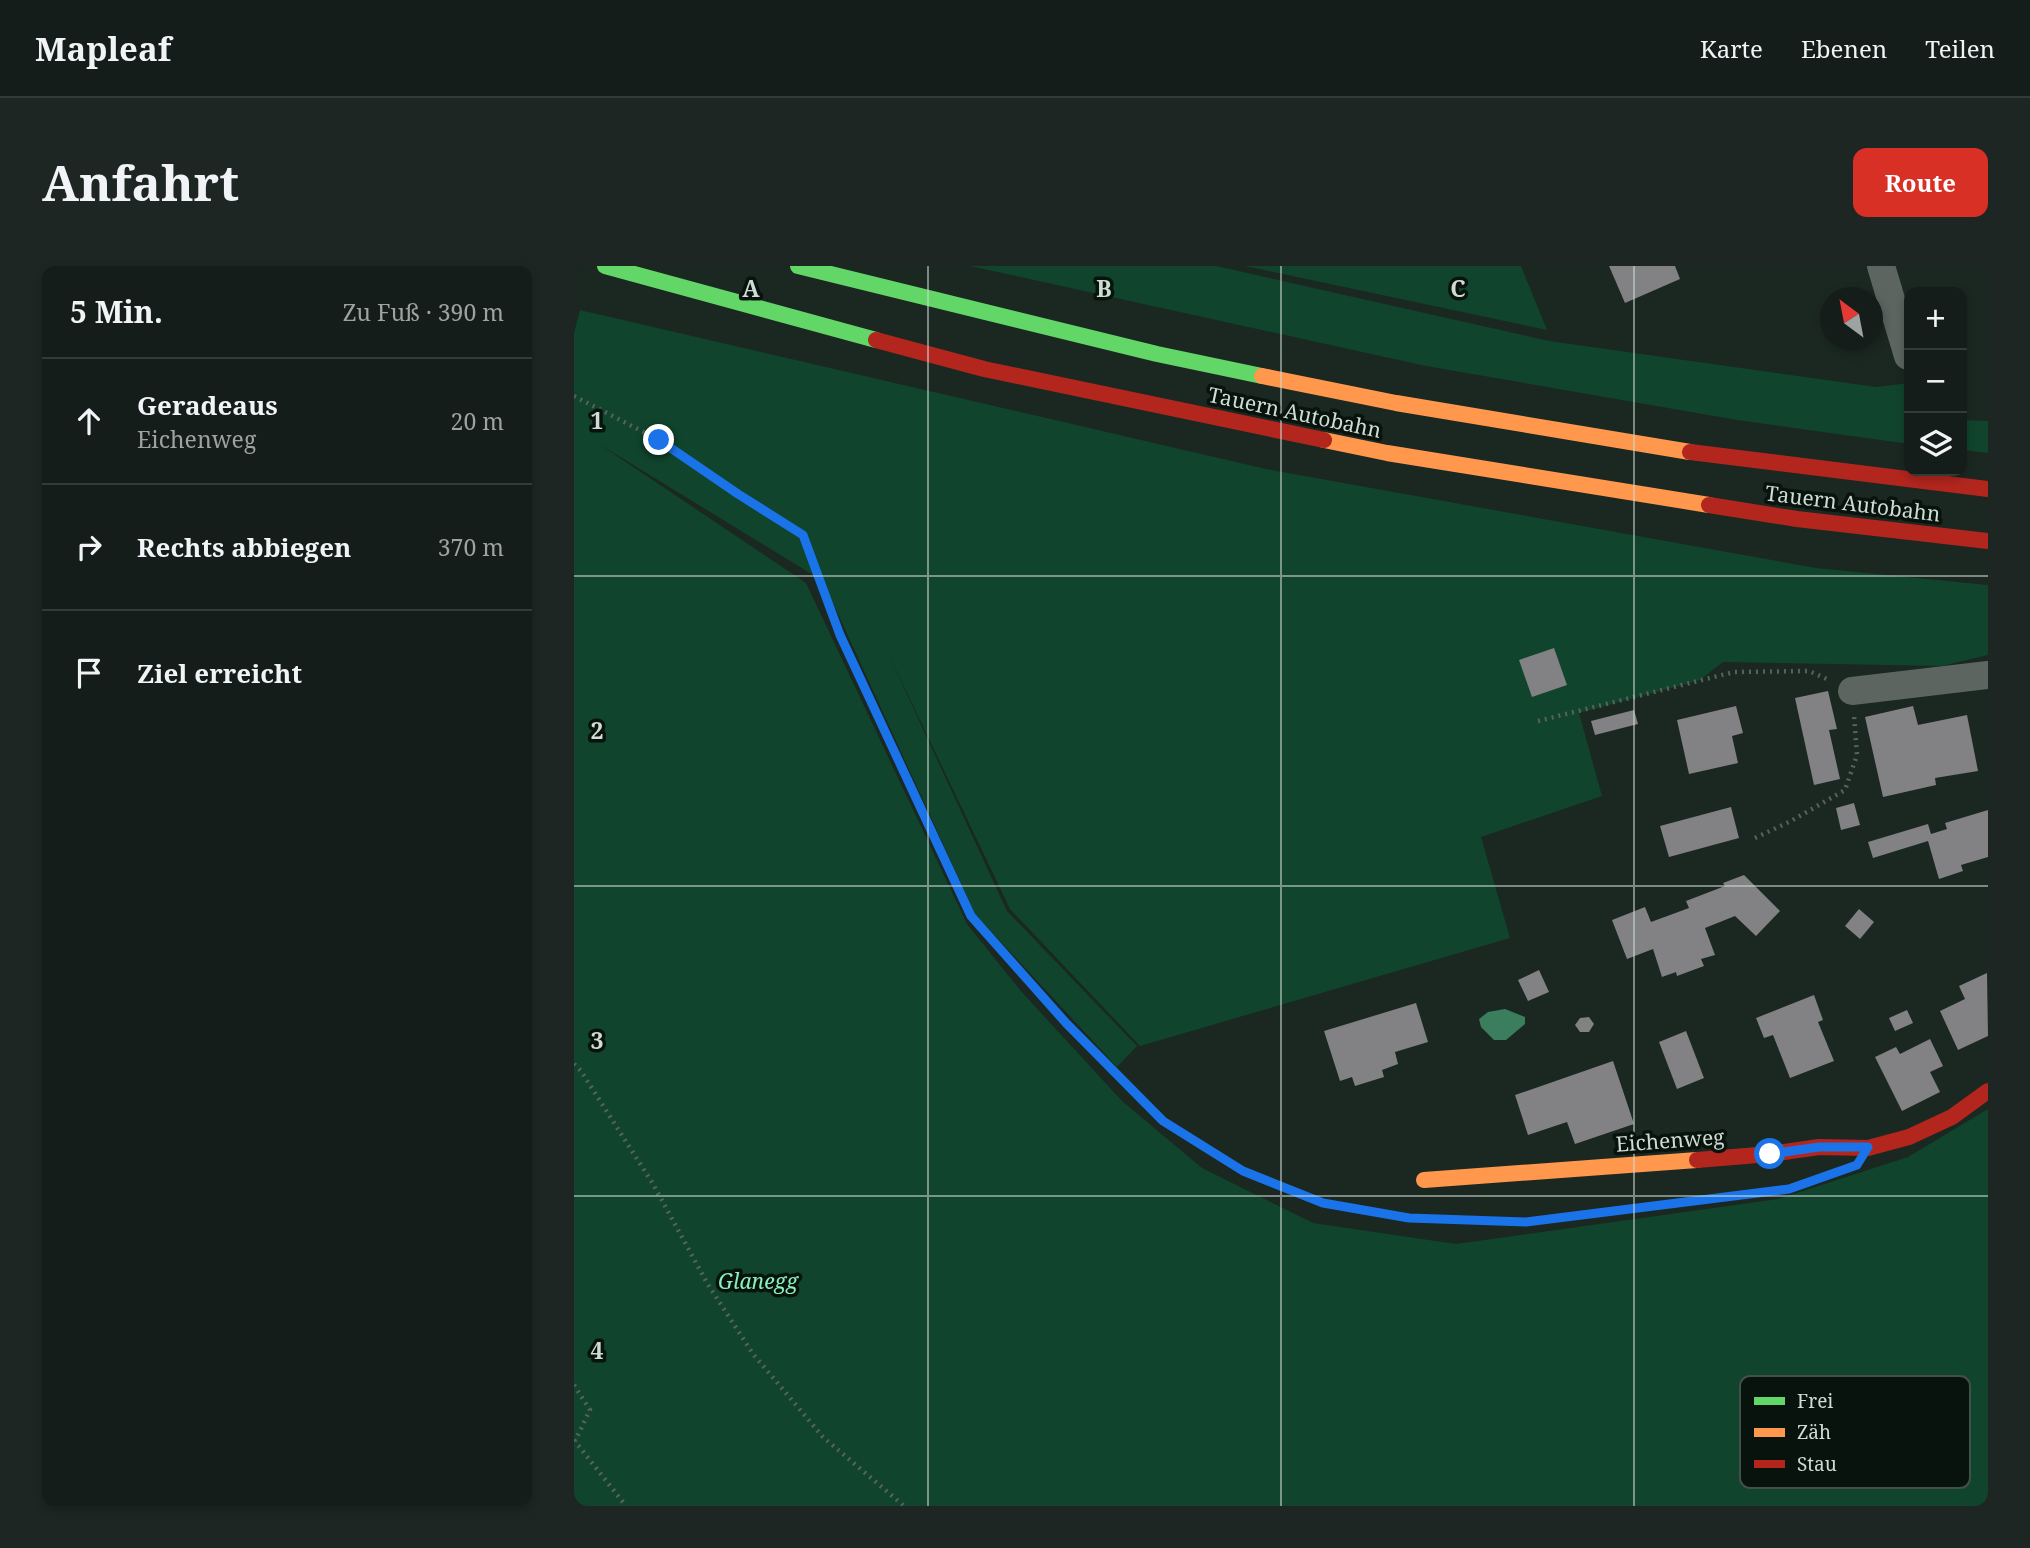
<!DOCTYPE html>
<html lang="de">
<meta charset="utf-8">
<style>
body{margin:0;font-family:"Noto Serif",serif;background:#1d2622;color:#f1f3f6}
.controls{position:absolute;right:21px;top:21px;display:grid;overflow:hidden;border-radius:14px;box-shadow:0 4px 10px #0003}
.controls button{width:63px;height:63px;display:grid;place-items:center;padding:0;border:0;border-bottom:2px solid #333b38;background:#141d19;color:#f1f3f6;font:35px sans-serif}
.compass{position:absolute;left:1246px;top:21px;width:63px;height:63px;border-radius:50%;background:#141d19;box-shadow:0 4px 10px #0003;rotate:328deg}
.stop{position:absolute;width:21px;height:21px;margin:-16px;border:5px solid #1a73e8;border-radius:50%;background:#fff}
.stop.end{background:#1a73e8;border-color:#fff;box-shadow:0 2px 7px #0008}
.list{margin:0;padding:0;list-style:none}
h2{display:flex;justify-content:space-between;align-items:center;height:91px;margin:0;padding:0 28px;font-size:30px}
h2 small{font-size:23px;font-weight:400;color:#9da2a2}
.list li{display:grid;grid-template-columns:46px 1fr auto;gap:21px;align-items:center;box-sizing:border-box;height:126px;padding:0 28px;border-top:2px solid #333b38}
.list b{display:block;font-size:26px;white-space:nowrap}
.list p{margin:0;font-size:23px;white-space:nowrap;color:#9da2a2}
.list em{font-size:23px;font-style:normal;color:#9da2a2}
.icon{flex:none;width:38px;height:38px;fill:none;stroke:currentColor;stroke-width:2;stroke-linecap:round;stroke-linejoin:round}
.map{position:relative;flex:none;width:1414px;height:1240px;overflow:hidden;border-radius:14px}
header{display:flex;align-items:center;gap:42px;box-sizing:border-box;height:98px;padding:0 35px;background:#141d19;border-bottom:2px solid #333b38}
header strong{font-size:33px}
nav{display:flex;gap:38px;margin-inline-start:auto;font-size:24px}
.intro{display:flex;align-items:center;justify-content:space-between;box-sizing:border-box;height:168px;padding:0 42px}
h1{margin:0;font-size:49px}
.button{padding:18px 32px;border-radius:14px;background:#d93025;color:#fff;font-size:24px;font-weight:700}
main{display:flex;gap:42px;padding:0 42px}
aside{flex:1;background:#141d19;border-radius:14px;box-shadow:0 4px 10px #0003}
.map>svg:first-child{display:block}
.green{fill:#10442d}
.water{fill:#3b7e5d}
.building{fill:#828284}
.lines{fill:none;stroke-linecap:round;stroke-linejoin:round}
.path{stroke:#58625d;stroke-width:4.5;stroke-dasharray:2 5;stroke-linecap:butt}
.street{stroke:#5c6560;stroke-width:28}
.fast{stroke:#63d668;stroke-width:16}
.slow{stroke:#ff974d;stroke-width:16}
.jam{stroke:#b3261e;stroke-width:16}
.route{stroke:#1a73e8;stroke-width:9}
.grid{fill:none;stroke:#cedcd4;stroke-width:2;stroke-opacity:0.55}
.labels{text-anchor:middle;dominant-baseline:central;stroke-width:7;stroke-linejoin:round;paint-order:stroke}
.street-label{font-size:21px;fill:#cedcd4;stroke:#08130d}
.park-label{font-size:21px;font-style:italic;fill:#8af1bc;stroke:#08130d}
.key{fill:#08130d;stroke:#434f49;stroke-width:2}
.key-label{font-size:19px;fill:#cedcd4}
.grid-label{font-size:23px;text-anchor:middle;font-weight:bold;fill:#cedcd4;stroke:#08130d;stroke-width:7;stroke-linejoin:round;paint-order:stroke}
</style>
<header>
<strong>Mapleaf</strong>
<nav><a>Karte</a><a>Ebenen</a><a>Teilen</a></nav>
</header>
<div class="intro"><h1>Anfahrt</h1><a class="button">Route</a></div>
<main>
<aside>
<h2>5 Min.<small>Zu Fuß · 390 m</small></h2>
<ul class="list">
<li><svg class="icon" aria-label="ahead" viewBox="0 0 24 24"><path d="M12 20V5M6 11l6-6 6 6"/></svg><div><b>Geradeaus</b><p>Eichenweg</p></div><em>20 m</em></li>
<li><svg class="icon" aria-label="right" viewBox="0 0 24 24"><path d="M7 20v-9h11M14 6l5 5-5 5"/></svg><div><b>Rechts abbiegen</b></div><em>370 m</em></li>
<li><svg class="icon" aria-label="arrive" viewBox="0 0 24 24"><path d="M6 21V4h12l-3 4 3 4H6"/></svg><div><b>Ziel erreicht</b></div></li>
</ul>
</aside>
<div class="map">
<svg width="1414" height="1240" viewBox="0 0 1414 1240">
<rect width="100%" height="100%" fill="#1b2721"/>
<g class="green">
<path d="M396,0H642L975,75L1302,121L1335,117V178L1163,154L852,100Z"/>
<path d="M671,0H947L973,64Z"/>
<path d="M6,44L692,203L1242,302L1414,319V389L1368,400L1149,396L1126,414L1005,447L1028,530L907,571L936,672L566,780L436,643L314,387L433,645L563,780L543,801L401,648L249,315L25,178L232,317L393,658L446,724L548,835L628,902L739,957L882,978L1204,933L1334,891L1414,843V1240H0V67Z"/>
<path d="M1388,154L1414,155V187L1388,184Z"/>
</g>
<path class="water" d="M931,743L951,751V758L932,774H920L907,761L905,753L914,746Z"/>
<g class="building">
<path d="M1035,0H1101L1106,13L1051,37Z"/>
<path d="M980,382L993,419L958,431L945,394Z"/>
<path d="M1254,425L1263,463L1255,464L1266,513L1240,519L1221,432Z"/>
<path d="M1162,440L1169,467L1158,470L1164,497L1115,508L1103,454Z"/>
<path d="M1339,440L1344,459L1393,449L1404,505L1361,512L1362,519L1309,531L1291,451Z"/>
<path d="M1060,444L1064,458L1021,469L1017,455Z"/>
<path d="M1280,537L1286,559L1267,564L1262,542Z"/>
<path d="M1157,541L1165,572L1095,591L1086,560Z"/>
<path d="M1414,544V591L1387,599L1389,605L1365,613L1354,575L1299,592L1294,576L1354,558L1357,568L1373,563L1371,557Z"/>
<path d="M1170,609L1206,645L1182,670L1161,650L1131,662L1141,689L1127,693L1130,700L1103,710L1102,706L1088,711L1079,683L1053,693L1038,654L1071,641L1077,656L1115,642L1112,635L1151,620L1149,617Z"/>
<path d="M1285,643L1300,656L1286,673L1271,660Z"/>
<path d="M965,704L975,726L954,735L944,714Z"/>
<path d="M1413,707L1414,770L1384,784L1366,745L1391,733L1385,720Z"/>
<path d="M1240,729L1249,754L1244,756L1260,795L1216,812L1199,769L1190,772L1182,752Z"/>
<path d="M842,737L854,776L821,786L824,798L808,804L810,811L781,820L778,811L766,815L750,765Z"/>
<path d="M1333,744L1339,757L1321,765L1315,752Z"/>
<path d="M1015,751L1020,758L1015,766H1006L1001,759L1006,752Z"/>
<path d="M1112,765L1130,812L1103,823L1085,776Z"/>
<path d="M1356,773L1369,800L1356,806L1366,826L1328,845L1301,791L1322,781L1326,788Z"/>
<path d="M1039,795L1060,858L1001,878L993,856L954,869L941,829Z"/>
</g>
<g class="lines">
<g class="path">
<path d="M0,130L85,174L164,228L229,269L266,369L397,650L492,757L589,855L669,905L749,937L835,952L952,956L1215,923L1225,920"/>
<path d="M964,455L1160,406L1235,405L1255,414"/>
<path d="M1181,572L1217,555L1271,524L1283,489L1280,450"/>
<path d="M0,798L7,805L79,918L133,1017L179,1088L249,1171L330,1240"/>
<path d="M0,1119L16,1144L1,1175"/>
<path d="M0,1174L52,1240"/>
</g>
<g class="street">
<path d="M1307,0L1334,90"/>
<path d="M1278,425L1414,409"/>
</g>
<g class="fast">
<path d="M31,0L302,74"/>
<path d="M224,0L583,88L688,110"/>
</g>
<g class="slow">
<path d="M688,110L822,137L1116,186"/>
<path d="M750,174L813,187L1135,239"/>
<path d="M850,914L1123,894"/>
</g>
<g class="jam">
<path d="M302,74L410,103L750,174"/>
<path d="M1116,186L1414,223"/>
<path d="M1135,239L1223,253L1414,275"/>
<path d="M1123,894L1196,888L1245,881L1294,882L1335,871L1378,851L1414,825"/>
</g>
</g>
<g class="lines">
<path class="route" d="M85,174L164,228L229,269L266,369L397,650L492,757L589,855L669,905L749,937L835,952L952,956L1215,923L1283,899L1294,881H1245L1196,888"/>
</g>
<path class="grid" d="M354,0V1240M707,0V1240M1060,0V1240M0,310H1414M0,620H1414M0,930H1414"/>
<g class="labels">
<g class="street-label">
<text transform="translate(721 146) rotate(12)">Tauern Autobahn</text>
<text transform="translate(1279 237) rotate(7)">Tauern Autobahn</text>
<text transform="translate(1096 874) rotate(-4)">Eichenweg</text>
</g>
<g class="park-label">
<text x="184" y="1015">Glanegg</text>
</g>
</g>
<rect x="1166" y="1110" width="230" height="112" rx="10" class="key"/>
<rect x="1180" y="1131" width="31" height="8" fill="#63d668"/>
<rect x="1180" y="1162" width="31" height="9" fill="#ff974d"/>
<rect x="1180" y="1194" width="31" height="8" fill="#b3261e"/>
<g class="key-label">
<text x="1223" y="1142">Frei</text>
<text x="1223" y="1173">Zäh</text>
<text x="1223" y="1205">Stau</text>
</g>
<g class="grid-label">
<text x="177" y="31">A</text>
<text x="530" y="31">B</text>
<text x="884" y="31">C</text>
<text x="23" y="163">1</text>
<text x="23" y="473">2</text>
<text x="23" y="783">3</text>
<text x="23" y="1093">4</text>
</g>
</svg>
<div class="controls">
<button>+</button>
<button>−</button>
<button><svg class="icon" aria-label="layers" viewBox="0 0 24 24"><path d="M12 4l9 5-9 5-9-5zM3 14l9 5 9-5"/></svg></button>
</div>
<svg class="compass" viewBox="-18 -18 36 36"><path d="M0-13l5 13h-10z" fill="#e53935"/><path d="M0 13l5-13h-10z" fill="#9da2a2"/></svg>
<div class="stop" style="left:1196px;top:888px"></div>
<div class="stop end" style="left:85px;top:174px"></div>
</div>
</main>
